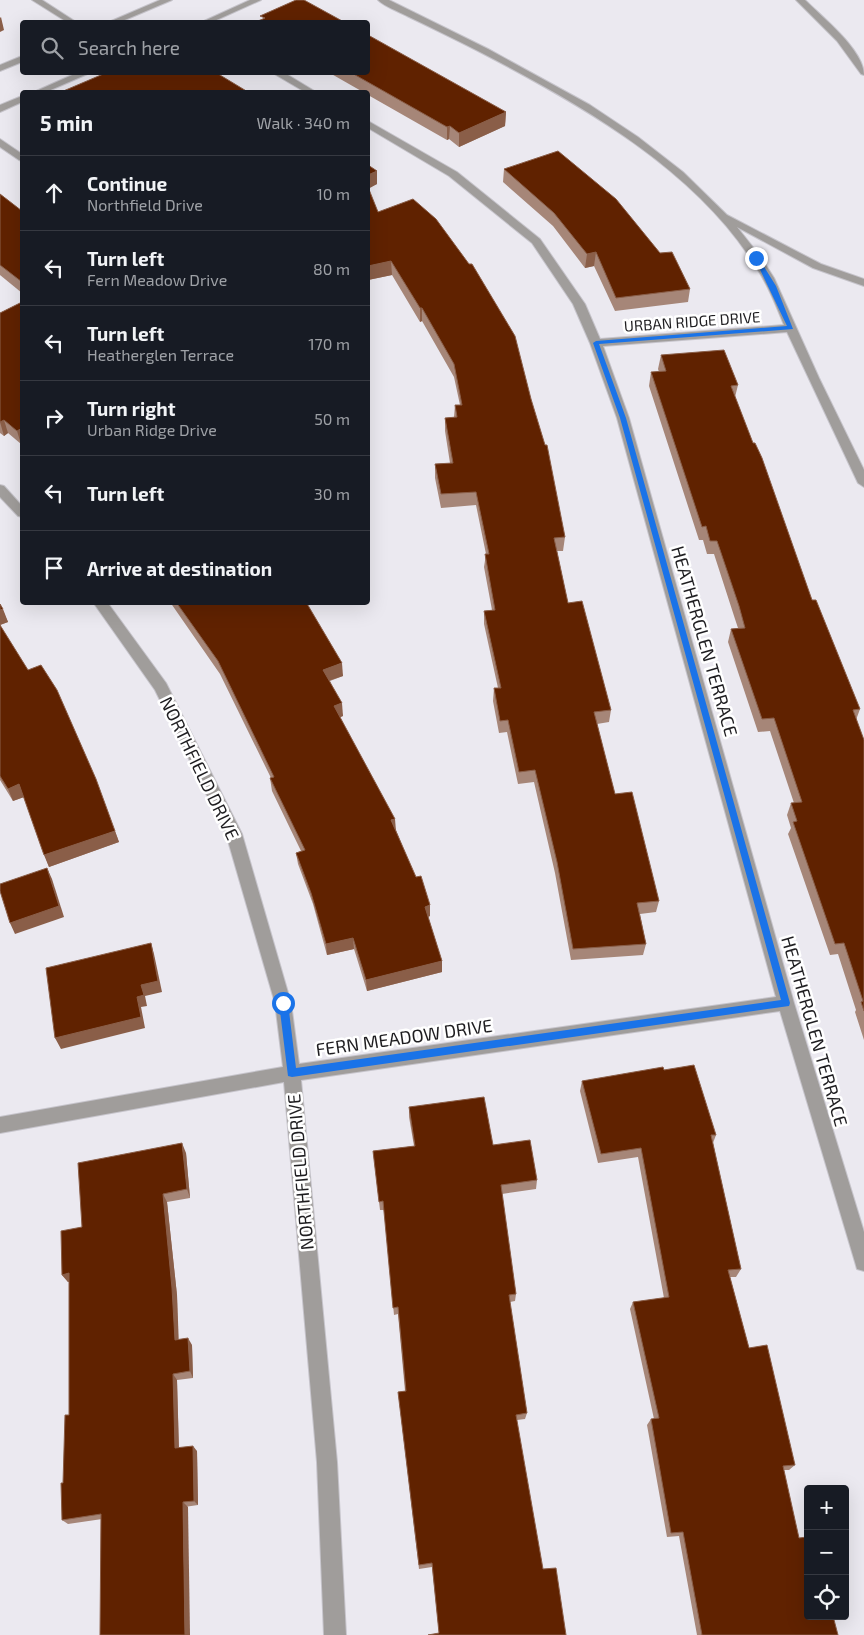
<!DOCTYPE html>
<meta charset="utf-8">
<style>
body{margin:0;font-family:"Exo 2",sans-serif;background:#20242c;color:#f1f3f6}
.controls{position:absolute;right:15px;bottom:15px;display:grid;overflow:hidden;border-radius:5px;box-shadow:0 5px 20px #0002}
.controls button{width:45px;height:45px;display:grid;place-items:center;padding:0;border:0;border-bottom:1px solid #363941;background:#171b24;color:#f1f3f6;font:25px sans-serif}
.stop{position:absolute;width:15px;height:15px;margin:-11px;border:4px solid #1a73e8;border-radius:50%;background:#fff}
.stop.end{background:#1a73e8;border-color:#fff;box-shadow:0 1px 5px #0008}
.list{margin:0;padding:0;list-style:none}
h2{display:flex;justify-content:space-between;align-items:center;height:65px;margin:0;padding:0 20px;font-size:21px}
h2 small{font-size:16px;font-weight:400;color:#9ea1a6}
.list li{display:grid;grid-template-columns:32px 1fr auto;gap:15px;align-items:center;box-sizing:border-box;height:75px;padding:0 20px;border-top:1px solid #363941}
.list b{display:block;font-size:19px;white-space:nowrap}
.list p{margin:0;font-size:16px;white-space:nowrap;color:#9ea1a6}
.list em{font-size:16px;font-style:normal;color:#9ea1a6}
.icon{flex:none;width:28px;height:28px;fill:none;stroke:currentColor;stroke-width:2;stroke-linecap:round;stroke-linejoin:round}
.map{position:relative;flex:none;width:864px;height:1635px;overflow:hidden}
.search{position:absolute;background:#171b24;box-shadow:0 5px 20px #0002;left:20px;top:20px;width:350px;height:55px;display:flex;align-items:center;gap:12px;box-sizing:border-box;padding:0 18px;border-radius:5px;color:#9ea1a6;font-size:19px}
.panel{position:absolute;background:#171b24;box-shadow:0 5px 20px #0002;left:20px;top:90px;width:350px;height:515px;border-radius:5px}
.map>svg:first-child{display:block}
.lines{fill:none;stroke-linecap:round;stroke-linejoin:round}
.minor-casing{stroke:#c6c4cb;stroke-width:2}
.minor{fill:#a09d9b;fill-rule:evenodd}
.wall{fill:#a68678}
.shaded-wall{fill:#8a5e48}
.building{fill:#602200;stroke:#8a5e48}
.route{fill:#1a73e8}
.labels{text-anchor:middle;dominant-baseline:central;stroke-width:5;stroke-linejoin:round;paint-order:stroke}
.far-street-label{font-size:15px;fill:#1e1d20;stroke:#fff}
.street-label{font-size:18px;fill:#1e1d20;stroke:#fff}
</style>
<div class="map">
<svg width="864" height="1635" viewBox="0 0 864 1635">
<rect width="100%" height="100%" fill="#ebe9f0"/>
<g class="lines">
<defs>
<g id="minor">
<path d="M32,0H42L76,22H67Z"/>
<path d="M160,0H172L120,22H109Z"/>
<path d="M250,0H261L212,22H202Z"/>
<path d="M378,0H389L488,49L590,105L638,137L683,172L727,215L821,264L864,279V286L813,268L737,227L760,256L774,278L819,378L864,470V487L858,483L787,332L603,346L629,418L794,1003L864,1232V1271L857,1269L855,1262L780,1011L301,1080L337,1462L346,1635H324L317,1462L284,1082L0,1133V1117L283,1067L275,1003L226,834L155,690L93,602H107L166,683L242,834L291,1003L299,1064L776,997L617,418L590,343L573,304L532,243L449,176L368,128V121L457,172L540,239L585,304L600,339L784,325C776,305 768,285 756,267C697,170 580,104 482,53C457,40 432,28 407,16C398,11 385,7 378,0Z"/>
<path d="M796,0H805C822,17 864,50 864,75L861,74L837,41Z"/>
<path d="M22,56V62L0,71V65Z"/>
<path d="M79,72H92L46,92H34Z"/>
<path d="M271,72H283L316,92H305Z"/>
<path d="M22,96V102L0,112V105Z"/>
<path d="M0,139L22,154V161L19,160L0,147Z"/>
<path d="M0,485L4,486L22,506V517L18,516L0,497Z"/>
</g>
</defs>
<use href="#minor" class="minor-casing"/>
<use href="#minor" class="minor"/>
</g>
<g class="wall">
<path d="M328,72H368L506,112L505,126L459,147L449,139L447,140L368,95V92H363Z"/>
<path d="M368,165L377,184L368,188L378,212L565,537L563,551H557L568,603L611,710L609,722L597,724L615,794L659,901L656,912L640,914L646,944L643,955L571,960L555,873L534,782L518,784L507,732L499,733L493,701L494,688H498L484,624V611L492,610L484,567L486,554L476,505L441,508L435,478V464L450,463L445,431V418L454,417L455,405H460L454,377L422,321L420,322L392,275L368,280Z"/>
<path d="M504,169L690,289L688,302L615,311L594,266L585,268L553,226L503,182Z"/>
<path d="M0,194L22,211V293L0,275Z"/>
<path d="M22,302V444H21L8,433L4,436L0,433V313Z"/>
<path d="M661,355L738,385L735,397L812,600L860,709L856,720L864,740V1040L855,1012L856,1010L838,954L830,955L788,834L791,828L787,815L791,803H794L770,731L758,732L728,642L731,629L738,628L735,619L714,554H707L703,540H699L649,386L651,372H659L658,369Z"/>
<path d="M170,602H306L343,676L330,681L343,716L340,717L396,830L430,916L428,917L442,961V972L367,991L354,949L327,955L313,904L298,864L296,853L301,851L272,791L270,778H271L220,674Z"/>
<path d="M0,604L8,622L0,625L115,831L119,842L49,867L24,797L13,801L0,780Z"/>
<path d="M664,1070L716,1135L713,1143L741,1269L736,1277H730L749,1348L795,1465L789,1470H784L808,1616L838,1635H697L679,1536L667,1537L647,1425L651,1419H654L630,1309L633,1302L664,1298L638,1157L598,1163L580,1091L582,1081Z"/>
<path d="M409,1107L493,1145L537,1180L536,1189L502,1194L516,1294L515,1301L510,1302L527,1413L525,1419L517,1420L439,1633L432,1567L419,1569L398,1392L405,1391L398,1314L394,1315L384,1210H380L373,1151L414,1146L409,1117Z"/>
<path d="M186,1153L190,1198L167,1202L177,1295L178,1340L192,1345L193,1378L177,1380L179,1448L197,1451L198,1505L68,1524L62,1520L63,1483L69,1415V1282H68L62,1275L82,1227Z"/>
</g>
<g class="shaded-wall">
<path d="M1,17L4,30L0,32V18Z"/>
<path d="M506,112L505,126L459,147V133Z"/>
<path d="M450,126L449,139L447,140V127Z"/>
<path d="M377,171V184L368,189V175Z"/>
<path d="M596,252L594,266L585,268L587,254Z"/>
<path d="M391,261L392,275L368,280V266Z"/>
<path d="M420,308H422V321L420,322Z"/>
<path d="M4,420L8,433L4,436L0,422Z"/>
<path d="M22,428V444H21L17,431Z"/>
<path d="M3,609L8,622L0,625V610Z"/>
<path d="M342,663L343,676L325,682L323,670Z"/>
<path d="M342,703L343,716L336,719L334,706Z"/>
<path d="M19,784L24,797L13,801L8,789Z"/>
<path d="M395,819L396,831L391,820Z"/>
<path d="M115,831L119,842L49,867L44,855Z"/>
<path d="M47,868L52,879L64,917L15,934L10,923Z"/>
<path d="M430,905V916L425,918V907Z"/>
<path d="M353,938L354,949L327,955L326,944Z"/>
<path d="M151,943L154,954L162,992L145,996L147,1006L141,1007L145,1028L61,1049L55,1038L137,997L141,985Z"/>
<path d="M442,961V972L367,991L366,980Z"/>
<path d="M182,1143L186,1153L190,1198L187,1189Z"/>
<path d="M163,1194L167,1202L177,1295L179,1347L175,1340Z"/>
<path d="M69,1273L75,1281L68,1282L62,1275Z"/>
<path d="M188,1338L192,1345L193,1378L190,1371Z"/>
<path d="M173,1374L177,1380L179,1454L175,1448Z"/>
<path d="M193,1446L197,1451L198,1505L194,1501Z"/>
<path d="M183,1502L188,1507L190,1635H185Z"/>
</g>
<g class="building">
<path d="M296,0H304L344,22H261L258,21L265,18L260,16Z"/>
<path d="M368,35L506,112L459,133L450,126L447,127L350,72H368Z"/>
<path d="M108,72H215L248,92H61Z"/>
<path d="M558,151L616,199L660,253L672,252L690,289L616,298L596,252L587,254L554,213L504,169Z"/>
<path d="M368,165L377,171L368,175Z"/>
<path d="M368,187L378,212L413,199L436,219L469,264H472L515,336L531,399L545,445H547L565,537L554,538L568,603L582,601L611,710L594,712L615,794L632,792L659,901L637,903L646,944L573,949L557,862L535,770L519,772L508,720L500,721L494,688H501L484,611L495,610L485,554H489L476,492L441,494L435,464L453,463L445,418L457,417L455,405H462L454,364L422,308H420L391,261L368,266Z"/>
<path d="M0,194L22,211V282L0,265Z"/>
<path d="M22,302V428L17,431L4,420L0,422V313Z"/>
<path d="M724,350L738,385L731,386L753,443H755L762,458L812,600H816L860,709L853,710L864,740V1011L861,1002L863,1001L844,943L835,944L793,822L797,821L791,803L802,802L774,718L762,719L731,629L745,628L739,606L717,541H710L706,526L702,527L651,372L666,371L661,355Z"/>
<path d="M176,602H306L342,663L323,670L342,703L334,706L395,819L391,820L416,877L421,876L430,905L425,907L442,961L366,980L353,938L326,944L311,893L296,853L305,850L270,778L274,777L218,661Z"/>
<path d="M0,604L3,609L0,610Z"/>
<path d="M0,625L28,670L41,665L57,690L96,779L115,831L44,855L19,784L8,789L0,776Z"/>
<path d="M47,868L59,906L10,923L0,891V884Z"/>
<path d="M151,943L158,981L141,985L144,995L137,997L141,1017L55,1038L46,968Z"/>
<path d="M694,1065L716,1135H711L741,1269L728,1270L749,1348L767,1345L795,1465L783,1466L799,1538L807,1537L808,1540V1616H833L838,1635H702L683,1532L671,1533L651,1419L659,1418L633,1302L669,1297L641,1148L601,1154L582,1081L663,1067L664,1070Z"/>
<path d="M484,1097L493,1145L530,1140L537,1180L501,1185L516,1294L509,1295L527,1413L516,1415L543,1569L556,1568L566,1635H428L439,1633L432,1563L419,1565L398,1392L406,1391L398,1307L393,1308L383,1201L379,1202L373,1151L415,1146L409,1107Z"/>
<path d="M182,1143L187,1189L163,1194L172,1288L175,1340L188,1338L190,1371L173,1374L175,1448L193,1446L194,1501L183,1502L185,1635H100L101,1514L62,1520L61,1483H63L65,1415H69V1273L62,1275L61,1231L82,1227L78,1163Z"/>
</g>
<path class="route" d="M754,257H758L776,286L793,329L599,344L626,418L790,1003L789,1006L292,1077L288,1076L279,1003L283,999L288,1003L296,1068L781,1000L620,418L593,343L596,341L787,326Z"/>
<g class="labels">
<g class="far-street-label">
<text transform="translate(692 321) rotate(-4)">URBAN RIDGE DRIVE</text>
</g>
<g class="street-label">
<text transform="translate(705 641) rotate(74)">HEATHERGLEN TERRACE</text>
<text transform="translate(200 768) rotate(64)">NORTHFIELD DRIVE</text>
<text transform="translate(815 1031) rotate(74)">HEATHERGLEN TERRACE</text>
<text transform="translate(404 1037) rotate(-8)">FERN MEADOW DRIVE</text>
<text transform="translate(300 1172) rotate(-95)">NORTHFIELD DRIVE</text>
</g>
</g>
</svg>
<div class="controls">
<button>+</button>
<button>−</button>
<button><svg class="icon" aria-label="locate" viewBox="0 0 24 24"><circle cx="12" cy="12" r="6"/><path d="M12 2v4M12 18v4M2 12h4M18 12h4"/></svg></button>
</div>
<div class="stop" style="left:283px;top:1003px"></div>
<div class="stop end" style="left:756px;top:258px"></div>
<div class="search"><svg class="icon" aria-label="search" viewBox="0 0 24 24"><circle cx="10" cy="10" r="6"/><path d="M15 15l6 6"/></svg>Search here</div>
<section class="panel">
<h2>5 min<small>Walk · 340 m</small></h2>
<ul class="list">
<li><svg class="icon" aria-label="ahead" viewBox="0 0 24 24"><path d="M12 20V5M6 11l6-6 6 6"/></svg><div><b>Continue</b><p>Northfield Drive</p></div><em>10 m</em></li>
<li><svg class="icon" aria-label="left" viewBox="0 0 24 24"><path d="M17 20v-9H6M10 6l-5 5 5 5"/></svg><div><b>Turn left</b><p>Fern Meadow Drive</p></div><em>80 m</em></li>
<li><svg class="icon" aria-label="left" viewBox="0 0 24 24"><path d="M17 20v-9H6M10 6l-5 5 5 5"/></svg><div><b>Turn left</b><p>Heatherglen Terrace</p></div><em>170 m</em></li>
<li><svg class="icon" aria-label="right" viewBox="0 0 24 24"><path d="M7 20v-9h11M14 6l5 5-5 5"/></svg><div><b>Turn right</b><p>Urban Ridge Drive</p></div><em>50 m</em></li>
<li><svg class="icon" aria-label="left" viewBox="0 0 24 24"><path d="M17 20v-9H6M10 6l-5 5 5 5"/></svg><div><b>Turn left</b></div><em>30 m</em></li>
<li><svg class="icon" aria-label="arrive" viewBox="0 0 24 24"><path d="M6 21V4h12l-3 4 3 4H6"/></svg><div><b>Arrive at destination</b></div></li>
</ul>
</section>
</div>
